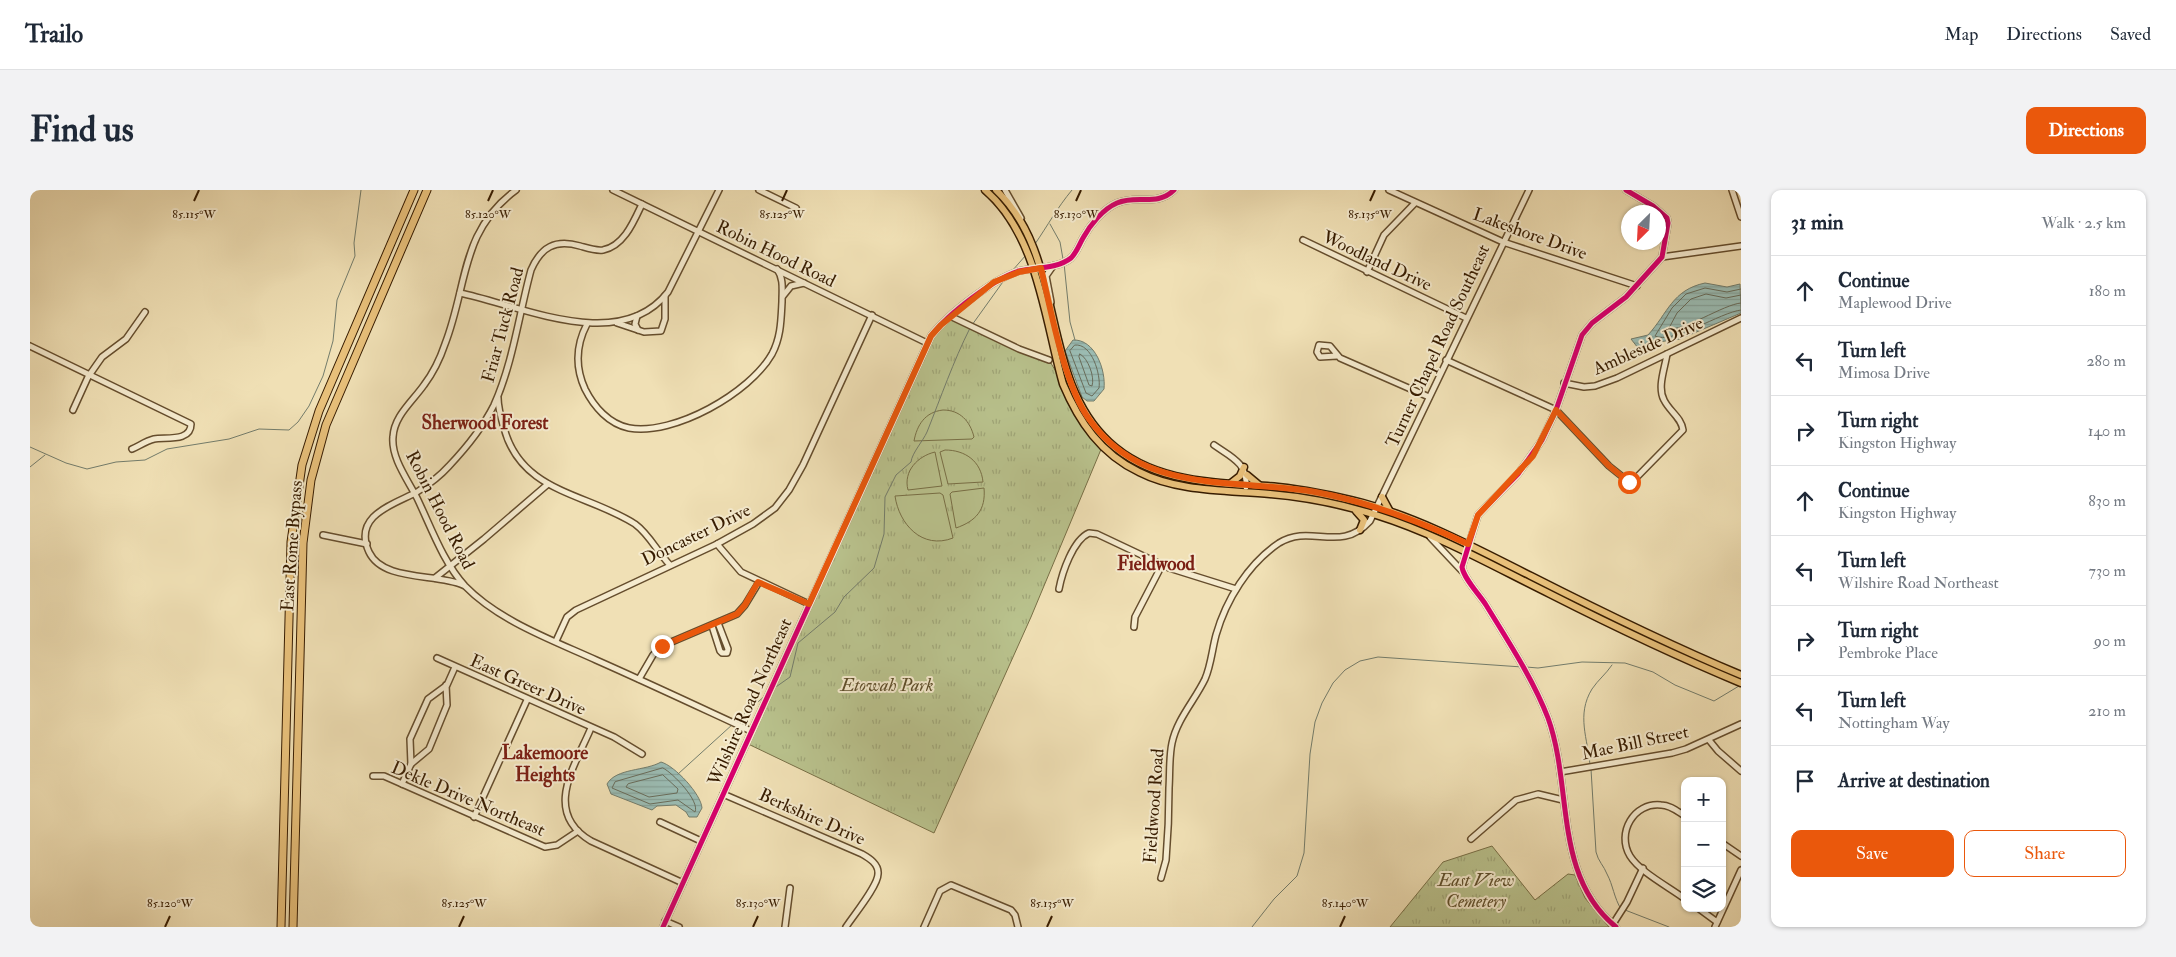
<!DOCTYPE html>
<meta charset="utf-8">
<style>
body{margin:0;font-family:"IM FELL Double Pica",serif;background:#f2f2f3;color:#1f2937}
.controls{position:absolute;right:15px;bottom:15px;display:grid;overflow:hidden;border-radius:10px;box-shadow:0 1px 4px #0004}
.controls button{width:45px;height:45px;display:grid;place-items:center;padding:0;border:0;border-bottom:1px solid #e0e1e3;background:#fff;color:#1f2937;font:25px sans-serif}
.compass{position:absolute;left:1591px;top:15px;width:45px;height:45px;border-radius:50%;background:#fff;box-shadow:0 1px 4px #0004;rotate:204deg}
.stop{position:absolute;width:15px;height:15px;margin:-11px;border:4px solid #ea580c;border-radius:50%;background:#fff}
.stop.end{background:#ea580c;border-color:#fff;box-shadow:0 1px 5px #0008}
.list{margin:0;padding:0;list-style:none}
h2{display:flex;justify-content:space-between;align-items:center;height:65px;margin:0;padding:0 20px;font-size:21px}
h2 small{font-size:16px;font-weight:400;color:#747a83}
.list li{display:grid;grid-template-columns:32px 1fr auto;gap:15px;align-items:center;box-sizing:border-box;height:70px;padding:0 20px;border-top:1px solid #e0e1e3}
.list b{display:block;font-size:19px;white-space:nowrap}
.list p{margin:0;font-size:16px;white-space:nowrap;color:#747a83}
.list em{font-size:16px;font-style:normal;color:#747a83}
.actions{display:flex;gap:10px;padding:15px 20px}
.actions a{flex:1;padding:11px 0;border:1px solid #ea580c;border-radius:10px;text-align:center;font-size:18px;color:#ea580c}
.actions .main{background:#ea580c;color:#fff}
.icon{flex:none;width:28px;height:28px;fill:none;stroke:currentColor;stroke-width:2;stroke-linecap:round;stroke-linejoin:round}
.map{position:relative;flex:none;width:1711px;height:737px;overflow:hidden;border-radius:10px}
header{display:flex;align-items:center;gap:30px;box-sizing:border-box;height:70px;padding:0 25px;background:#fff;border-bottom:1px solid #e0e1e3}
header strong{font-size:24px}
nav{display:flex;gap:28px;margin-inline-start:auto;font-size:18px}
.intro{display:flex;align-items:center;justify-content:space-between;box-sizing:border-box;height:120px;padding:0 30px}
h1{margin:0;font-size:35px}
.button{padding:12px 22px;border-radius:10px;background:#ea580c;color:#fff;font-size:18px;font-weight:700}
main{display:flex;gap:30px;padding:0 30px}
aside{flex:1;background:#fff;border-radius:10px;box-shadow:0 1px 4px #0004}
.map>svg:first-child{display:block}
.park{fill:url(#park-tufts);stroke:#786f46}
.pitch{fill:#b9c28d;stroke:#786f46}
.water{fill:url(#water-rules);stroke:#737c6b}
.lines{fill:none;stroke-linecap:round;stroke-linejoin:round}
.shore{stroke:#696c5a;stroke-width:1}
.stream{stroke:#737c6b;stroke-width:1}
.minor-casing{stroke:#654d2d;stroke-width:8}
.major-casing{stroke:#371c00;stroke-width:9}
.highway-casing{stroke:#371c00;stroke-width:9}
.minor{stroke:#f5ebcf;stroke-width:5}
.major{stroke:#e8c07a;stroke-width:6}
.highway{stroke:#e8c07a;stroke-width:7}
.cycleway-casing{stroke:#f5ebcf;stroke-width:8}
.cycleway{stroke:#d6006c;stroke-width:5}
.route{stroke:#ea580c;stroke-width:6}
.ticks{fill:none;stroke:#371c00;stroke-width:2}
.labels{text-anchor:middle;dominant-baseline:central;stroke-width:4;stroke-linejoin:round;paint-order:stroke}
.street-label{font-size:18px;fill:#371c00;stroke:#f5ebcf}
.park-label{font-size:18px;font-style:italic;fill:#5e4e2a;stroke:#f5ebcf}
.neighbourhood-label{font-size:19px;font-weight:bold;fill:#7a1f14;stroke:#f5ebcf}
.ticks-label{font-size:12px;text-anchor:middle;fill:#371c00;stroke:#f5ebcf;stroke-width:4;stroke-linejoin:round;paint-order:stroke}
</style>
<header>
<strong>Trailo</strong>
<nav><a>Map</a><a>Directions</a><a>Saved</a></nav>
</header>
<div class="intro"><h1>Find us</h1><a class="button">Directions</a></div>
<main>
<div class="map">
<svg width="1711" height="737" viewBox="0 0 1711 737">
<defs>
<pattern id="park-tufts" width="24" height="20" patternUnits="userSpaceOnUse" patternTransform="scale(1.25)"><rect width="24" height="20" fill="#b9c28d"/><path d="M3 7l-1-3M5 7V3M7 7l1-3M15 17l-1-3M17 17v-4M19 17l1-3" fill="none" stroke="#a0a678"/></pattern>
<pattern id="water-rules" width="6" height="5" patternUnits="userSpaceOnUse" patternTransform="scale(1.25)"><rect width="6" height="5" fill="#9bbcb3"/><path d="M0 2.5h6" fill="none" stroke="#86a198"/></pattern>
</defs>
<rect width="100%" height="100%" fill="#f0e0b5"/>
<filter id="stains"><feTurbulence type="fractalNoise" baseFrequency=".004" numOctaves="4"/><feColorMatrix values="0 0 0 0 .2 0 0 0 0 .09 0 0 0 0 .02 0 0 0 .5 -.17"/></filter>
<radialGradient id="worn" r=".72"><stop offset=".6" stop-color="#630" stop-opacity="0"/><stop offset="1" stop-color="#630" stop-opacity=".3"/></radialGradient>
<g class="park">
<path d="M922,127L1019,170L1072,257L1001,427L904,643L716,553L901,146Z"/>
<path d="M1462,656L1505,710L1538,684L1545,685L1555,708L1579,737H1360L1413,672Z"/>
</g>
<g class="pitch">
<path d="M913,220C930,220 940,231 944,247L942,249L884,251C887,235 895,222 913,220Z"/>
<path d="M915,260C935,260 951,271 953,292L918,294L910,262Z"/>
<path d="M905,262L912,296L878,300C873,281 888,266 905,262Z"/>
<path d="M954,298C956,320 946,331 926,338L920,304L922,302Z"/>
<path d="M910,303L913,305L923,348C892,360 869,334 865,306Z"/>
</g>
<g class="water">
<path d="M1675,93L1697,97L1710,94L1711,123L1650,149L1621,153L1608,158L1601,149L1618,145C1638,123 1642,100 1675,93Z"/>
<path d="M1043,150C1065,149 1076,180 1074,199L1064,211H1057L1052,207L1035,161Z"/>
<path d="M631,572C645,576 671,604 672,618L667,627H659L656,622L646,615L627,616L622,620L581,604L577,594C586,578 616,581 631,572Z"/>
</g>
<g class="lines">
<g class="shore">
<path d="M1711,99L1697,102L1675,98L1656,104L1642,118L1625,146C1641,155 1691,122 1711,120"/>
<path d="M1711,105L1696,108L1676,104L1661,109L1647,123L1639,138C1651,143 1694,114 1711,113"/>
<path d="M1045,155C1062,153 1071,185 1069,198L1062,206L1056,203L1040,161Z"/>
<path d="M1050,164C1058,168 1065,187 1062,196L1059,195L1049,167Z"/>
<path d="M633,578C643,583 670,611 665,622L648,610L620,614L582,598L585,592Z"/>
<path d="M633,585L648,599L647,603L619,607L596,597L598,594Z"/>
</g>
<g class="stream">
<path d="M1020,34L1030,52L1033,69"/>
<path d="M1005,54C1018,35 1027,18 1042,0"/>
<path d="M1034,73L1040,132L1045,150"/>
<path d="M982,81L996,65"/>
<path d="M942,135L975,89"/>
<path d="M0,257L36,273L57,279L86,272L115,270L137,259L199,249L229,239L259,240L268,232L279,216L293,186L303,151L307,110L325,66L324,53L331,0"/>
<path d="M0,277L15,265"/>
<path d="M1496,477L1508,478L1552,472L1595,473L1623,482L1645,495L1684,511L1709,496"/>
<path d="M743,499L760,487L768,453L805,422L814,407L844,378L854,344L855,307L866,285L881,272C882,263 893,251 897,242C911,207 923,172 940,138"/>
<path d="M705,532L736,505"/>
<path d="M1560,575C1558,549 1546,525 1562,499C1568,490 1576,484 1582,475"/>
<path d="M1561,579L1566,662C1568,671 1574,676 1577,684C1583,695 1584,708 1591,719"/>
<path d="M648,584L703,534"/>
<path d="M1595,720L1639,737"/>
<path d="M1222,737L1244,709L1267,686L1274,663L1280,564L1285,532L1292,513L1303,493L1315,480L1330,471L1348,467L1492,477"/>
</g>
<defs>
<g id="minor">
<path d="M486,0C430,41 438,95 415,154C410,169 403,183 394,195C382,212 364,226 363,247C361,268 378,290 387,308C401,337 413,372 435,396C469,431 522,450 566,470C618,493 669,517 721,541"/>
<path d="M583,0L897,153"/>
<path d="M729,0L766,18"/>
<path d="M975,0L991,28"/>
<path d="M1359,0L1473,52L1607,96"/>
<path d="M1702,0L1711,27"/>
<path d="M1273,50L1436,128"/>
<path d="M1632,67L1711,56"/>
<path d="M1337,82L1354,45L1385,13"/>
<path d="M430,103C492,116 590,164 638,102L689,0"/>
<path d="M753,106L761,96L774,93"/>
<path d="M1021,112L1016,86L1023,76"/>
<path d="M607,126L605,134L608,140"/>
<path d="M922,127L989,159L1019,170"/>
<path d="M587,133L614,142L631,141L635,129V106"/>
<path d="M557,134C546,155 545,177 555,199C564,217 579,234 599,238C644,246 720,203 742,164C751,147 751,130 752,112C752,100 754,89 747,79"/>
<path d="M0,156L161,234C161,252 136,247 124,249C116,251 109,256 102,259"/>
<path d="M1307,166L1290,167L1287,162L1289,155L1300,156L1310,168L1399,207"/>
<path d="M1416,170L1526,220L1579,276L1599,292L1603,291L1653,240C1651,227 1640,222 1634,210C1627,197 1635,178 1637,164"/>
<path d="M1534,193L1554,197L1565,196L1587,188L1711,128"/>
<path d="M468,208C468,218 471,228 474,238C491,303 557,303 605,334C620,345 627,362 640,375"/>
<path d="M43,220L58,187L72,167L96,149L115,122"/>
<path d="M1184,255C1201,267 1218,273 1216,297"/>
<path d="M293,345L337,354"/>
<path d="M1400,347L1432,381"/>
<path d="M687,354L711,382L779,414"/>
<path d="M405,388L454,349L518,294"/>
<path d="M433,395C407,383 353,392 339,362C322,325 365,314 387,302C398,295 410,286 419,276C436,258 453,237 464,215C483,173 489,124 501,80C511,57 525,49 550,56C557,58 565,61 573,60C594,56 604,31 612,14"/>
<path d="M1029,399C1032,383 1043,350 1059,343L1067,344L1139,378L1206,399"/>
<path d="M682,436L690,461L692,463H697L698,459L688,433"/>
<path d="M1104,437L1105,427L1132,375"/>
<path d="M526,451L537,427L546,420L687,354L723,334L745,318L759,300L773,275L842,125"/>
<path d="M407,468L584,547L612,564"/>
<path d="M609,489L623,465L632,456L707,424L715,415L729,392"/>
<path d="M561,538C545,576 512,622 561,651L653,693"/>
<path d="M1679,550L1688,561L1711,581"/>
<path d="M381,574L399,559L417,515L416,495"/>
<path d="M1530,582L1642,563L1656,559L1711,534"/>
<path d="M343,586H354L515,657L527,655L548,641"/>
<path d="M372,594L381,574L380,549L398,509L417,495L425,477"/>
<path d="M693,604L832,664C839,668 849,674 848,684C848,696 823,726 816,737"/>
<path d="M1655,626C1647,621 1640,615 1631,615C1604,612 1586,643 1600,666C1610,682 1639,697 1655,709"/>
<path d="M444,627L497,510"/>
<path d="M630,632L671,651"/>
<path d="M1441,649L1486,610L1508,604L1533,610"/>
<path d="M1692,653L1711,666"/>
<path d="M1131,688L1136,670C1138,646 1139,622 1139,598C1140,583 1139,567 1142,553C1147,529 1165,510 1175,489C1181,475 1182,460 1186,445C1196,410 1218,374 1249,353C1281,333 1310,364 1340,331L1499,0"/>
<path d="M1668,718L1687,732"/>
<path d="M635,731L649,737"/>
<path d="M1583,734L1597,712L1613,678"/>
<path d="M633,737L901,146C918,124 963,89 989,81C1006,77 1027,79 1041,68C1047,62 1049,55 1053,48C1060,35 1073,19 1087,13C1107,4 1127,17 1144,0"/>
<path d="M755,737L760,698"/>
<path d="M894,737L910,701L921,695L981,720L985,725L988,737"/>
<path d="M1586,737C1523,686 1543,597 1518,528C1503,489 1478,451 1456,415C1449,404 1434,389 1432,377L1448,325L1488,284L1512,250L1526,220L1552,145L1562,133L1596,107L1632,67L1638,33L1637,28L1623,16L1596,0"/>
<path d="M1685,737L1711,680"/>
</g>
<g id="major">
<path d="M955,0C1008,45 1015,131 1033,194C1049,232 1071,264 1109,282C1148,302 1197,300 1240,304C1276,307 1311,314 1346,325C1407,344 1463,376 1520,404C1583,436 1646,466 1711,493"/>
<path d="M966,0C1037,67 1008,186 1079,252C1125,295 1189,292 1248,297C1277,300 1305,306 1333,313C1392,329 1447,359 1501,386C1570,421 1639,455 1711,485"/>
<path d="M1217,285L1229,295"/>
<path d="M1201,293L1210,286L1214,277"/>
<path d="M1352,307L1359,320"/>
<path d="M1326,321L1334,330L1330,340"/>
</g>
<g id="highway">
<path d="M251,737L261,352L272,275L289,221L384,0"/>
<path d="M263,737L273,353L281,290L296,235L397,0"/>
</g>
</defs>
<use href="#minor" class="minor-casing"/>
<use href="#major" class="major-casing"/>
<use href="#highway" class="highway-casing"/>
<use href="#minor" class="minor"/>
<use href="#major" class="major"/>
<use href="#highway" class="highway"/>
<defs>
<g id="cycleway">
<path d="M633,737L901,146C918,124 963,89 989,81C1006,77 1027,79 1041,68C1047,62 1049,55 1053,48C1060,35 1073,19 1087,13C1107,4 1127,17 1144,0"/>
<path d="M1586,737C1523,686 1543,597 1518,528C1503,489 1478,451 1456,415C1449,404 1434,389 1432,377L1448,325L1488,284L1512,250L1526,220L1552,145L1562,133L1596,107L1632,67L1638,33L1637,28L1623,16L1596,0"/>
</g>
</defs>
<use href="#cycleway" class="cycleway-casing"/>
<use href="#cycleway" class="cycleway"/>
</g>
<g class="lines">
<path class="route" d="M632,456L707,424L715,415L728,392L779,414L901,146L911,135L964,92L989,82L1011,78C1021,121 1034,194 1059,229C1113,306 1204,288 1285,302C1339,312 1389,331 1438,354L1448,325L1503,266L1526,220L1579,276L1599,292"/>
</g>
<path class="ticks" d="M164,11L169,0M458,11L463,0M752,11L757,0M1046,11L1051,0M1340,11L1345,0M135,737L140,726M429,737L434,726M723,737L728,726M1017,737L1022,726M1310,737L1315,726"/>
<g class="labels">
<g class="street-label">
<text transform="translate(1500 44) rotate(20)">Lakeshore Drive</text>
<text transform="translate(746 64) rotate(26)">Robin Hood Road</text>
<text transform="translate(1347 71) rotate(25)">Woodland Drive</text>
<text transform="translate(473 135) rotate(-75)">Friar Tuck Road</text>
<text transform="translate(1408 156) rotate(-65)">Turner Chapel Road Southeast</text>
<text transform="translate(1618 156) rotate(-24)">Ambleside Drive</text>
<text transform="translate(410 320) rotate(63)">Robin Hood Road</text>
<text transform="translate(666 345) rotate(-26)">Doncaster Drive</text>
<text transform="translate(262 356) rotate(-86)">East Rome Bypass</text>
<text transform="translate(498 495) rotate(24)">East Greer Drive</text>
<text transform="translate(720 512) rotate(-66)">Wilshire Road Northeast</text>
<text transform="translate(1605 553) rotate(-12)">Mae Bill Street</text>
<text transform="translate(438 609) rotate(23)">Dekle Drive Northeast</text>
<text transform="translate(1124 616) rotate(-86)">Fieldwood Road</text>
<text transform="translate(782 627) rotate(24)">Berkshire Drive</text>
</g>
<g class="park-label">
<text x="857" y="495">Etowah Park</text>
<text x="1446" y="690">East View<tspan x="1446" dy="21">Cemetery</tspan></text>
</g>
<g class="neighbourhood-label">
<text x="455" y="233">Sherwood Forest</text>
<text x="1126" y="374">Fieldwood</text>
<text x="515" y="563">Lakemoore<tspan x="515" dy="22">Heights</tspan></text>
</g>
</g>
<g class="ticks-label">
<text x="164" y="28">85.115°W</text>
<text x="458" y="28">85.120°W</text>
<text x="752" y="28">85.125°W</text>
<text x="1046" y="28">85.130°W</text>
<text x="1340" y="28">85.135°W</text>
<text x="140" y="717">85.120°W</text>
<text x="434" y="717">85.125°W</text>
<text x="728" y="717">85.130°W</text>
<text x="1022" y="717">85.135°W</text>
<text x="1315" y="717">85.140°W</text>
</g>
<rect width="100%" height="100%" filter="url(#stains)"/>
<rect width="100%" height="100%" fill="url(#worn)"/>
</svg>
<div class="controls">
<button>+</button>
<button>−</button>
<button><svg class="icon" aria-label="layers" viewBox="0 0 24 24"><path d="M12 4l9 5-9 5-9-5zM3 14l9 5 9-5"/></svg></button>
</div>
<svg class="compass" viewBox="-18 -18 36 36"><path d="M0-13l5 13h-10z" fill="#e53935"/><path d="M0 13l5-13h-10z" fill="#747a83"/></svg>
<div class="stop" style="left:1599px;top:292px"></div>
<div class="stop end" style="left:632px;top:456px"></div>
</div>
<aside>
<h2>31 min<small>Walk · 2.5 km</small></h2>
<ul class="list">
<li><svg class="icon" aria-label="ahead" viewBox="0 0 24 24"><path d="M12 20V5M6 11l6-6 6 6"/></svg><div><b>Continue</b><p>Maplewood Drive</p></div><em>180 m</em></li>
<li><svg class="icon" aria-label="left" viewBox="0 0 24 24"><path d="M17 20v-9H6M10 6l-5 5 5 5"/></svg><div><b>Turn left</b><p>Mimosa Drive</p></div><em>280 m</em></li>
<li><svg class="icon" aria-label="right" viewBox="0 0 24 24"><path d="M7 20v-9h11M14 6l5 5-5 5"/></svg><div><b>Turn right</b><p>Kingston Highway</p></div><em>140 m</em></li>
<li><svg class="icon" aria-label="ahead" viewBox="0 0 24 24"><path d="M12 20V5M6 11l6-6 6 6"/></svg><div><b>Continue</b><p>Kingston Highway</p></div><em>830 m</em></li>
<li><svg class="icon" aria-label="left" viewBox="0 0 24 24"><path d="M17 20v-9H6M10 6l-5 5 5 5"/></svg><div><b>Turn left</b><p>Wilshire Road Northeast</p></div><em>730 m</em></li>
<li><svg class="icon" aria-label="right" viewBox="0 0 24 24"><path d="M7 20v-9h11M14 6l5 5-5 5"/></svg><div><b>Turn right</b><p>Pembroke Place</p></div><em>90 m</em></li>
<li><svg class="icon" aria-label="left" viewBox="0 0 24 24"><path d="M17 20v-9H6M10 6l-5 5 5 5"/></svg><div><b>Turn left</b><p>Nottingham Way</p></div><em>210 m</em></li>
<li><svg class="icon" aria-label="arrive" viewBox="0 0 24 24"><path d="M6 21V4h12l-3 4 3 4H6"/></svg><div><b>Arrive at destination</b></div></li>
</ul>
<div class="actions"><a class="main">Save</a><a>Share</a></div>
</aside>
</main>
